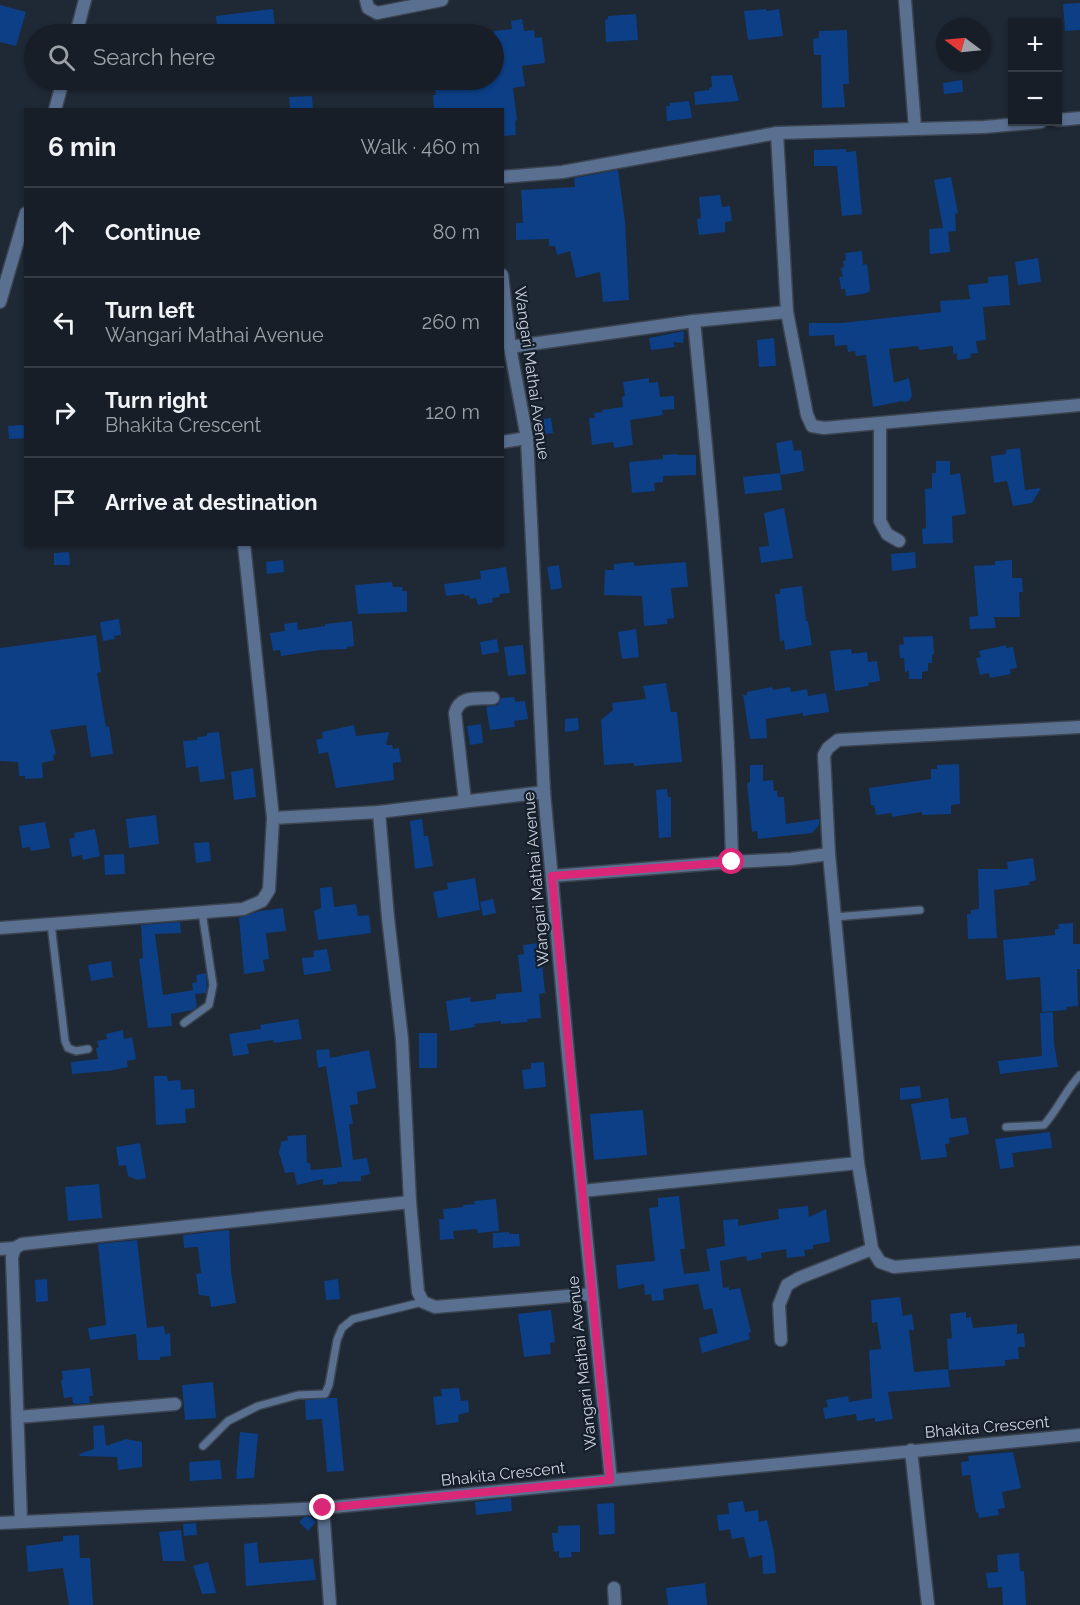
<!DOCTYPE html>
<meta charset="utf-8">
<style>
body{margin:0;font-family:Raleway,sans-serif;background:#242b34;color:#f1f3f6}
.controls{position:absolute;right:18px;top:18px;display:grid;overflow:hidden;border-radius:0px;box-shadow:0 2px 4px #0004}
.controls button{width:54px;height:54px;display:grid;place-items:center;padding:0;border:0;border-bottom:2px solid #363c45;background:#171e28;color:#f1f3f6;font:30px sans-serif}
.compass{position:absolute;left:936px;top:18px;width:54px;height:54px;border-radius:50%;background:#171e28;box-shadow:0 2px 4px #0004;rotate:286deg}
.stop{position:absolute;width:18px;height:18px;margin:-14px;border:4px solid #db2777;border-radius:50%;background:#fff}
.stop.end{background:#db2777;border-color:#fff;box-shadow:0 2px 6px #0008}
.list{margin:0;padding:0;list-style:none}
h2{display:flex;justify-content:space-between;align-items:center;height:78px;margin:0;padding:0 24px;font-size:26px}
h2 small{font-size:20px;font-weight:400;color:#9ea2a8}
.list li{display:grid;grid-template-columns:39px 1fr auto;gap:18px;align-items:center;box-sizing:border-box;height:90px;padding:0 24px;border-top:2px solid #363c45}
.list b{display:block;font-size:22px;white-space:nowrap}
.list p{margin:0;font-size:20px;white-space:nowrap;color:#9ea2a8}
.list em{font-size:20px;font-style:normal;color:#9ea2a8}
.icon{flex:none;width:33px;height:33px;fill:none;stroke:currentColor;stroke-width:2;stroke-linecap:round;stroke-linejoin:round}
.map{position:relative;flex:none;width:1080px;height:1605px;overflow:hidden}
.search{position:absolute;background:#171e28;box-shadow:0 2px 4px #0004;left:24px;top:24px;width:480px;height:66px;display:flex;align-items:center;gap:15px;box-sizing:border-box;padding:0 21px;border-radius:33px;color:#9ea2a8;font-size:22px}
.panel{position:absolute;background:#171e28;box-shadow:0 2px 4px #0004;left:24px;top:108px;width:480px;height:438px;border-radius:0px}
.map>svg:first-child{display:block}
.building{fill:#0c3f85}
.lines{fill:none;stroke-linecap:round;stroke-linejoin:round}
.service-casing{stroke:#3b4450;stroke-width:10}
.minor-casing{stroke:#3b4450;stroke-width:15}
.service{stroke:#5a7091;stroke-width:7}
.minor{stroke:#5a7091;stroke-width:12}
.route{stroke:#db2777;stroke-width:8}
.labels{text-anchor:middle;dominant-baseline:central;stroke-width:4.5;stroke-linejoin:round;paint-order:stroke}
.street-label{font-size:16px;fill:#cfd5de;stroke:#151e2b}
</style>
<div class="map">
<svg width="1080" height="1605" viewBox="0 0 1080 1605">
<rect width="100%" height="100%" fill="#1f2835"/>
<g class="building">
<path d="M1080,3V30L1065,31L1063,4Z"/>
<path d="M0,5L26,12L16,46L0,42Z"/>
<path d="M273,9L275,29L267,30V34H255V32L238,34V26L217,28L216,16Z"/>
<path d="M766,9L767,11L779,9L783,36L748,40L744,11Z"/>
<path d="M636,14L638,40L606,42L605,20L608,19V16Z"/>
<path d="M522,19L524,31L534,30L535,38L542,37L545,63L522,66L525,86L513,88L517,120L515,121L516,135L502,136V110H434L433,95H436L433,80H494V31L512,29L511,21Z"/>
<path d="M847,30L849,84H843L845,107L822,108L821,55H814L813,39L819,38V31Z"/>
<path d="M732,75L739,101L695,105L694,92L709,90V88L712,87L711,76Z"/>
<path d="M962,80L963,92L944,94L943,83Z"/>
<path d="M312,96L313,110H290L289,97Z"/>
<path d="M689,101L692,118L667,121L666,106H670V103Z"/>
<path d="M846,149V152L856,151L862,214L842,216L837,166H814V150Z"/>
<path d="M618,170L625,221L629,300L603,302L600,272L576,278L570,251L557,255L555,246H549V239L516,240V223H523L521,190L575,187L574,178Z"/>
<path d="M951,177L958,213L955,214L956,231L948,232L950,252L930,254L929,229L943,228L934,180Z"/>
<path d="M720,195L722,207L730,206L732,221L725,222V232L699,235L697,219L701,218L699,197Z"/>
<path d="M862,251L863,265L867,264L870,289L869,292L863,294L846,296L845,289H841L839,277H843L841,268L844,267L843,261L846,260L845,253Z"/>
<path d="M1038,258L1041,282L1018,285L1015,262Z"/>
<path d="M1008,275L1010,305L983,307L986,340L976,341L978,353L970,354L971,358L957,360V353L953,354V346L919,350L918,346L889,349L894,383L909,378L912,396L909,401L904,402L902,401L873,407L866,355L856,356L855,351L848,352L847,345L835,346L834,335L809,336V323H841L941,312L940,301L970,299L968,285L988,283V277Z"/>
<path d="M684,331L683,343L673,342L675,347L651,350L649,338Z"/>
<path d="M774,338L776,366L759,367L757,340Z"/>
<path d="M649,378V383L658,382L660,397L674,396V409L662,410L663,415L630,420L633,445L614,448L613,442L592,445L589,418H595L594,413L603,412L602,410L623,407L622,397L625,396L623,382Z"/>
<path d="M551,418L553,433L536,435L535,420Z"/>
<path d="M22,425L26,426V438L9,439L8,426Z"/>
<path d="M792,440L794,451L801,450L804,471L781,475L776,443Z"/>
<path d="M1020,448L1025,490L1041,488L1032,503L1013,506L1007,481L994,483L991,456L1006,454V450Z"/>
<path d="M677,454L678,455H696V475L663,476V482L654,483L655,491L632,493L629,462L663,459V455Z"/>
<path d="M936,461H950V475L960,473L966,514L952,516L953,543L923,544L922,529L926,528L925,489L932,488V473H936Z"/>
<path d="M780,473L782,490L745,494L743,477Z"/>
<path d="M784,508L793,558L761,563L759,547L769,546L764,513Z"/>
<path d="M69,552L70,565H54V553Z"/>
<path d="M915,552L916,568L892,571L891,554Z"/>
<path d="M283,560L284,572L267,574L266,562Z"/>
<path d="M1012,560V578H1022L1023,592H1019L1020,617H994L996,628L970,629L969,617L978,616L974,566L995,565V561Z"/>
<path d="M634,562V566L686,562L688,587L671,588L674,618L667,619V624L644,626L642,596L604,595L605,570H614V564Z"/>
<path d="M559,565L562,588L551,590L547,567Z"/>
<path d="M506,567L510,593L499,594L500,597L492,598L493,602L478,605L476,598L470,599L469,595L465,596L464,594L446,596L444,584L481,579L480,571Z"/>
<path d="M392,582L393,587H403L402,591H407V612L358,614L355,585Z"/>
<path d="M802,586L806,621H808L812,645L785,650L784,640L780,641L775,594H780V589Z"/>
<path d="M119,619L121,635L114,636L115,639L103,641L100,622Z"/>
<path d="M352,621L354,646L347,647V649L321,650L281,656L280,650L273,651L270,633L285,631L284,624L297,622L298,630L325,626V624Z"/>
<path d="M636,629L639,657L622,659L618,632Z"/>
<path d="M96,635L101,672L97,673L106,727L109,726L113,754L91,757L86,725L50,730L56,754L53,755L54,760L42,763L43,778L25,779V776H19L18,762L0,761V648Z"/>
<path d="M933,636L934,654L932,655V663H928V671L922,672V679H909V671L905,672L904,658H900L899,645L904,644L903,637Z"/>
<path d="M497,639L499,652L482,655L480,642Z"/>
<path d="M523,645L526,674L508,676L504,647Z"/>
<path d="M1006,645V648L1013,647L1017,668L1010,669L1011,674L990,678L989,673L980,675L976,658L981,657L979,651Z"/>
<path d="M851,649L852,654L867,652L868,662L877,661L880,681L868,683L869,686L835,691L830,651Z"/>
<path d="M666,683L671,712H677L682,762L634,766V763L604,765L601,720L613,710L612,703L646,699L643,686Z"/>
<path d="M772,687L773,690L790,687L791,692L807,689L808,696L826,693L829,712L803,716V713L766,719L767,738L750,739L743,695H747V692Z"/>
<path d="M514,697L515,702L525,701L528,719L514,721L515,727L490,730L486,707L498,705L501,698Z"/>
<path d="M578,718L579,730L565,732V719Z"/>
<path d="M481,724L483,743L470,745L467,726Z"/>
<path d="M354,725L356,736L389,732L386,745H392L393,749L399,748L401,762L393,763L394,780L336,788L328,752L319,754L316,740L323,738L322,732Z"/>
<path d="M219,732L225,779L200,782L198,766L186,768L183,741L197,740V737L207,736V733Z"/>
<path d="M959,764L960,804L951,805V814L922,815V812L892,817V813L876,815L874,805H871L869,788L931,779V769H937V765Z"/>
<path d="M750,765H763V781L773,780L774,791H777L778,797H784L786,824L819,819V825L812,833L758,839L757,831L752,832L747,783L750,782Z"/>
<path d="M253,768L256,797L234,800L231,772Z"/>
<path d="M667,789L668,797H671V837L659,838L656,790Z"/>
<path d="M156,815L159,844L129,848L126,819Z"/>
<path d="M422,819L424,836H428L433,866L415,869L410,821Z"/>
<path d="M45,822L50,848L31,851L30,847L22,848L19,826Z"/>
<path d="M95,829L100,856L83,860L82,855L72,857L69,839L75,837L74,833Z"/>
<path d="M209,842L211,861L196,863L194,843Z"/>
<path d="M124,854L125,874L105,875L104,855Z"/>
<path d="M1033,858L1036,880L1029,882L1030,885L994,890L997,938L968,939L967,914H971V910L979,909L978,869H1008L1007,862Z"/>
<path d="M475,878L480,910L438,918L433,892L448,889L447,883Z"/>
<path d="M332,887L334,907L356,904L358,916L369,915L371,933L318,940L314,911L321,908L320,888Z"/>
<path d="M493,899L496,913L483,916L480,902Z"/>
<path d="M283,908L286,931L266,933L269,959L263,960L265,971L244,974L239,918L260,911Z"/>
<path d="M180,922L181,933L155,934L163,995L193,990L192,983L197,982L196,975L206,973L207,985L206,993L195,994L197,1006L193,1010L171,1014L172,1026L148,1028L139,959L143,958L141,925Z"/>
<path d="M1073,923V944H1080V969H1077L1078,1006L1066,1007L1067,1010L1042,1012L1040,977L1006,980L1003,940L1055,935V929H1059L1058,924Z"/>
<path d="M540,943L545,993L539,994L541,1018L527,1019L528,1022L501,1024V1021L474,1024L475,1027L450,1031L446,1001L470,997L471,1002L496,999V994L522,992L518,955L524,954L523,945Z"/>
<path d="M327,949L331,971L304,975L302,958L314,957L313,951Z"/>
<path d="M111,961L113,977L91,981L88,965Z"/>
<path d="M1053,1012L1054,1043L1058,1067L1000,1074L998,1061L1042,1056L1040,1013Z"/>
<path d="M298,1019L302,1039L274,1043L273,1040L247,1044L249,1054L233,1056L229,1034L261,1029L260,1025Z"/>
<path d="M123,1030L124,1039L132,1037L136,1059L127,1061L128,1067L108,1071L72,1074L71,1062L98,1059L96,1048L99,1047L97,1041L107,1039L106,1034Z"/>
<rect x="419" y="1033" width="18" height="35"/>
<path d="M329,1049L330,1058L369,1050L376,1088L357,1092L358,1104L350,1105L353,1124H349L353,1160L367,1158L370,1174L361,1176V1181L337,1182V1184L323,1185V1179L297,1185L294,1172L285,1173L279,1153L281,1142L288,1140L287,1136L306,1135L307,1163H310L311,1170L342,1167L326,1066L318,1068L316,1050Z"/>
<path d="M544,1062L546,1087L524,1089L522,1070L531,1069V1063Z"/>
<path d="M154,1076H167L168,1081L180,1080L181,1090L194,1089L195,1108L185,1109L186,1123L156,1125Z"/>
<path d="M920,1086L921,1098L900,1100V1088Z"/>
<path d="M948,1098L951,1119L966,1117L969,1134L949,1138L950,1143L945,1144L947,1157L921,1160L911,1104Z"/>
<path d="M643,1110L647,1155L594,1160L590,1114Z"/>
<path d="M1050,1132L1052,1148L1012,1153L1014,1167L1000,1169L995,1139Z"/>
<path d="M140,1143L146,1178L138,1180L128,1176L126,1165L119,1166L116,1147Z"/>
<path d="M99,1184L102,1218L68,1221L65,1187Z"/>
<path d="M679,1196L685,1249H680L684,1274L710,1271L706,1249L725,1246L723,1220L738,1219V1226L779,1219L778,1209L808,1206L809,1217L826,1209L830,1242L813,1245V1249L804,1250L805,1256L787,1258L786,1249L761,1253L762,1258L747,1261L746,1256L720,1261L723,1288L729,1287V1290L740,1288L751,1332L748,1333L750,1339L702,1353L699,1338L718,1333L712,1308L704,1310L698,1284L663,1289L664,1300L652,1301L651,1294L645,1295L644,1284L618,1289L616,1265L655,1261L649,1208L658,1207V1198Z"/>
<path d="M496,1199L499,1231L478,1233L477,1229L453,1231L454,1239L440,1240L439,1219H444L443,1209L463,1207V1205L475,1204L474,1201Z"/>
<path d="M229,1230L231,1271L236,1303L211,1307L209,1296L199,1295L196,1274L201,1273L198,1247L184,1248L183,1235Z"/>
<path d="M509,1232V1234H519L520,1246L493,1248V1233Z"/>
<path d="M137,1240L147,1328L164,1326L165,1334L170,1333L171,1356L160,1357V1360H138L136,1334L90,1340L88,1328L106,1325L98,1244Z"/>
<path d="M47,1279L48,1301L36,1302L35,1280Z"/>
<path d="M338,1279L340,1299L326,1300L324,1281Z"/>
<path d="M900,1297L903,1316L912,1314L914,1330H909L914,1372L948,1369L950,1387L888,1392L893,1419L875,1422V1418L857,1421L856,1414L825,1419L823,1408L828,1407L826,1400L848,1396L849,1402L872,1398L869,1350L881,1349L877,1322L872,1323L871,1300Z"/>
<path d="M551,1310L555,1342L550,1343L551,1354L524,1357L518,1314Z"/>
<path d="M966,1312V1318L971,1317L973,1328L1017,1324V1334L1024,1333L1025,1347H1018L1019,1359L1005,1360V1366L949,1370L947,1339L952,1338L950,1314Z"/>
<path d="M90,1368L93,1396H89L90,1403L76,1404L73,1403L72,1397L64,1398L61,1380H63L62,1371Z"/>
<path d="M213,1382L216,1418L185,1420L182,1385Z"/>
<path d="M459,1388L461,1401L468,1400L469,1412L458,1415L459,1422L436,1425L433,1397L442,1396L441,1389Z"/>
<path d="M329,1398H337L344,1471L327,1472L322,1419L306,1420L305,1400Z"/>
<path d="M104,1425L106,1446L126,1439L142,1442V1467L118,1470L117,1457L80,1456L79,1454L94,1449L93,1426Z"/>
<path d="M240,1432L258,1434L254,1478L236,1479Z"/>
<path d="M1013,1452L1021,1488L1002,1492L1005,1508L998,1509L999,1515L979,1518L978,1512L976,1513L970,1475L962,1476L961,1462L969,1461L968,1456Z"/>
<path d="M220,1460L222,1479L190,1481L189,1462Z"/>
<path d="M511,1498L512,1511L476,1515L475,1502Z"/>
<path d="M743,1501L745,1512L758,1510L759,1522L767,1520L774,1552L776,1573L763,1574L762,1555L749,1558L744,1537L732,1539L730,1529L719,1531L717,1515L729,1514L728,1503Z"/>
<path d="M614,1503L615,1534L599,1535L597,1504Z"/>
<path d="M304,1517H311L316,1522L308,1531L299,1522Z"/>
<path d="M196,1523L197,1535L184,1536L183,1524Z"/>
<path d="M580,1525V1552H571L572,1557L559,1558V1551L554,1552L552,1533H558V1526Z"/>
<path d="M181,1530L185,1561H163L159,1532Z"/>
<path d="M79,1535L80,1558H90L93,1605H69L63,1568L28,1572L26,1546L63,1541V1536Z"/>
<path d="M257,1542L259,1563L313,1559L316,1580L246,1586L244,1544Z"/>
<path d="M1019,1553L1020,1571H1024L1026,1605H1003L1002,1587L988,1588L986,1573L998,1572L997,1555Z"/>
<path d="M208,1562L216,1593L202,1594L193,1566Z"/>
<path d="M705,1583L707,1605H668L666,1588Z"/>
</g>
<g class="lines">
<defs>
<g id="service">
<path d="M835,917L920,910"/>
<path d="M51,924L65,1041L68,1048L76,1051L88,1049"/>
<path d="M184,1023L209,1005L213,985L202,912"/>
<path d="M1006,1127L1044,1125C1058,1109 1066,1090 1080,1075"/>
<path d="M203,1446L228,1421L258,1406L298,1395L325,1394L329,1385L337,1340L342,1328L353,1319L423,1302"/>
</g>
<g id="minor">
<path d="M366,0L368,8L377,13L442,0"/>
<path d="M905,0L915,128"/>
<path d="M76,34L85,0"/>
<path d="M55,110L63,80"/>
<path d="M1058,120L1080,118"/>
<path d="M777,133L787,312L807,415L812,426L824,428L1080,405"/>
<path d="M502,177L562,172L777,133L984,127L1041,122"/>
<path d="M502,275L510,347L527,438L544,792L569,1065L611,1480"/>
<path d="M0,302L26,213"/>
<path d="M694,321C712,501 728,681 732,862"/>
<path d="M510,347L694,321L787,312"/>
<path d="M880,424V521L887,534L899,541"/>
<path d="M502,442L527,438"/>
<path d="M465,801L455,713C460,695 476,699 493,698"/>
<path d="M379,812L388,918L402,1039L410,1202L418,1292L423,1302L435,1307L591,1294"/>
<path d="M273,818L379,812L544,792"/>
<path d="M829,854L858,1163L872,1249L880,1262L894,1267L1080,1252"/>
<path d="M552,876L732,862L791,859L829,854L824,755L828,748L838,740L1080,727"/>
<path d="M0,928L243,909L262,901L269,890L273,818L244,544"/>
<path d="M582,1191L858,1163"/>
<path d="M0,1249L15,1248"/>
<path d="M781,1340L779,1305L787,1285L799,1278L872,1249"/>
<path d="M18,1417L175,1404"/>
<path d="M911,1450L928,1605"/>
<path d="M323,1508L330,1605"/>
<path d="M21,1521L12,1257L15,1248L22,1244L410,1202"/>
<path d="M0,1523L323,1508L1080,1435"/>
<path d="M614,1588L615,1605"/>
</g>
</defs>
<use href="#service" class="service-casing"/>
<use href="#minor" class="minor-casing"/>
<use href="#service" class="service"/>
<use href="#minor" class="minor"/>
</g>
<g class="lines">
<path class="route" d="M323,1508L610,1480L552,876L732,862"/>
</g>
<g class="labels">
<g class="street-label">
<text transform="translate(532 373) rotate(82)">Wangari Mathai Avenue</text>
<text transform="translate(536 879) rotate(-95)">Wangari Mathai Avenue</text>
<text transform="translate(582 1363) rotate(-96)">Wangari Mathai Avenue</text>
<text transform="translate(987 1427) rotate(-5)">Bhakita Crescent</text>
<text transform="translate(503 1474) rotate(-6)">Bhakita Crescent</text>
</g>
</g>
</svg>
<div class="controls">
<button>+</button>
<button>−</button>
</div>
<svg class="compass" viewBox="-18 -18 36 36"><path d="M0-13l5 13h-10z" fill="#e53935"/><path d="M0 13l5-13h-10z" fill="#9ea2a8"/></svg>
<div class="stop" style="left:732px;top:862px"></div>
<div class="stop end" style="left:323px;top:1508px"></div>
<div class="search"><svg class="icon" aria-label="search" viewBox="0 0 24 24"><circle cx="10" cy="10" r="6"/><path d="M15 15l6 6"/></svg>Search here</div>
<section class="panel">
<h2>6 min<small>Walk · 460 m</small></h2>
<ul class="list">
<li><svg class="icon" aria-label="ahead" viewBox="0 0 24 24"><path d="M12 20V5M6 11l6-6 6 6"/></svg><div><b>Continue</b></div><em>80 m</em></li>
<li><svg class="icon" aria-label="left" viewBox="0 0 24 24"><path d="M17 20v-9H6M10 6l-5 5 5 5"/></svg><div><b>Turn left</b><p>Wangari Mathai Avenue</p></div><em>260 m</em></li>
<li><svg class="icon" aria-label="right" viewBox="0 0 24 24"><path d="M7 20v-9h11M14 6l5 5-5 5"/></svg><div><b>Turn right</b><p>Bhakita Crescent</p></div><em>120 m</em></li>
<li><svg class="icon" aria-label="arrive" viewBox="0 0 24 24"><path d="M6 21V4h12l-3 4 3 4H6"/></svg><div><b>Arrive at destination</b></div></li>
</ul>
</section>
</div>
